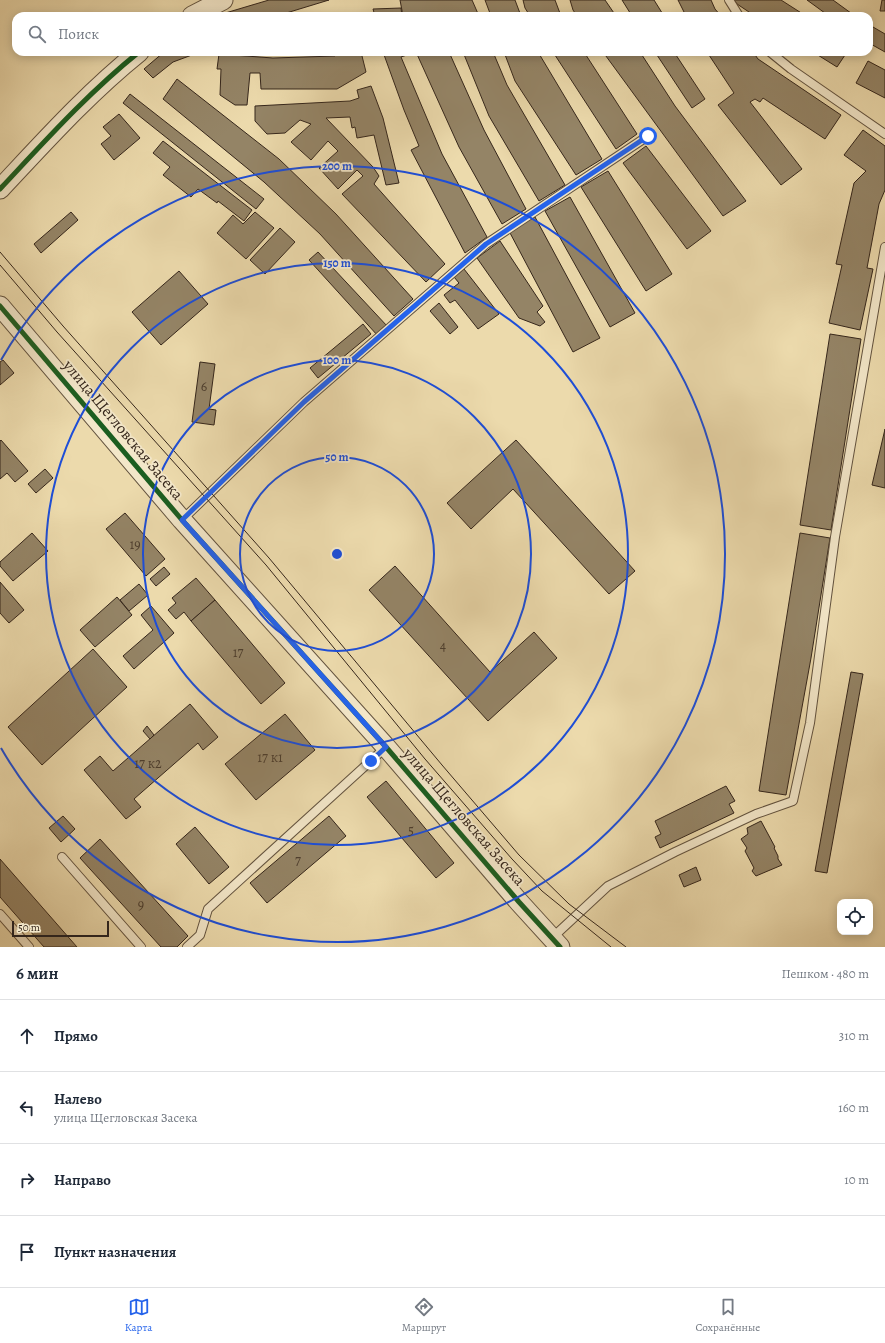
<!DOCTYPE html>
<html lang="ru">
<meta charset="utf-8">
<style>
body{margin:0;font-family:Alegreya,serif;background:#f6f6f7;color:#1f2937}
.controls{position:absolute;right:12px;bottom:12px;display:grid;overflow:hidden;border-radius:8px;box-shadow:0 2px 10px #0003}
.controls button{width:36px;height:36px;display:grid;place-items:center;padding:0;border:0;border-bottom:1px solid #e0e1e3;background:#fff;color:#1f2937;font:20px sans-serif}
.scale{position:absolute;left:12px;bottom:10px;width:97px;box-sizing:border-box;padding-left:4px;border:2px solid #35261b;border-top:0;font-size:11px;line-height:14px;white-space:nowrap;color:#35261b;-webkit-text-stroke:3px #f3e7c9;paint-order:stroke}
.stop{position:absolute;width:12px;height:12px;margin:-9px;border:3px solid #2563eb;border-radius:50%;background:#fff}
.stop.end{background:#2563eb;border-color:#fff;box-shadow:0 1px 4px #0008}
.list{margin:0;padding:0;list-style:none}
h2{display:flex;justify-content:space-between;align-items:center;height:52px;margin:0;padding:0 16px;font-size:17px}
h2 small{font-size:13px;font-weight:400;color:#747a83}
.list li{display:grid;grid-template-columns:26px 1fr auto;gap:12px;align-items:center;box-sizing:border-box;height:72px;padding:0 16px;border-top:1px solid #e0e1e3}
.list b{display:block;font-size:15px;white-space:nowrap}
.list p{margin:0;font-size:13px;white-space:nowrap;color:#747a83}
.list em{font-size:13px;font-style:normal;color:#747a83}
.icon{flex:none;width:22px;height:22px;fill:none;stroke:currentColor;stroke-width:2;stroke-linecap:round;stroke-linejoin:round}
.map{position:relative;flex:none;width:885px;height:947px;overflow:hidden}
.search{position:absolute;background:#fff;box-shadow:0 2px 10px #0003;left:12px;right:12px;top:12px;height:44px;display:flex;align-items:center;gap:10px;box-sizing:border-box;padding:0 14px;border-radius:12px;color:#747a83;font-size:15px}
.sheet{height:340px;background:#fff}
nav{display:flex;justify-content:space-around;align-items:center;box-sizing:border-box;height:56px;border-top:1px solid #e0e1e3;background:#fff;font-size:11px;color:#747a83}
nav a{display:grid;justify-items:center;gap:2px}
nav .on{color:#2563eb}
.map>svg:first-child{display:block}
.building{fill:#948466;stroke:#35261b}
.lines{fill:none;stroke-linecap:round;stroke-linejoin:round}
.service-casing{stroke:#63533f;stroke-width:10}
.tertiary-casing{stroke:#63533f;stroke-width:21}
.service{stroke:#f3e7c9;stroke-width:8}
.tertiary{stroke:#f3e7c9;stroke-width:19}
.tram{stroke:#35261b;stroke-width:1}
.cycleway-casing{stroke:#f3e7c9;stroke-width:8}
.cycleway{stroke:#1b5e20;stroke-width:5}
.route{stroke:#2563eb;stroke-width:5}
.ring{fill:none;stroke:#1d4ed8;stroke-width:2}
.labels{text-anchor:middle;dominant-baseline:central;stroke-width:3.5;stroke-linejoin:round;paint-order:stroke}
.number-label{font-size:14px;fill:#4d3e2e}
.street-label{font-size:16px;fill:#35261b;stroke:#f3e7c9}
.centre{fill:#1d4ed8;stroke:#f3e7c9;stroke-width:2}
.ring-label{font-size:12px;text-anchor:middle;font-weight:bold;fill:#1d4ed8;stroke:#f3e7c9;stroke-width:3.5;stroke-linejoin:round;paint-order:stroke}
</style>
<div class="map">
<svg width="885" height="947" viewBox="0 0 885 947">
<rect width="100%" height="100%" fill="#ecdaac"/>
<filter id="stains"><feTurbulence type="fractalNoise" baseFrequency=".005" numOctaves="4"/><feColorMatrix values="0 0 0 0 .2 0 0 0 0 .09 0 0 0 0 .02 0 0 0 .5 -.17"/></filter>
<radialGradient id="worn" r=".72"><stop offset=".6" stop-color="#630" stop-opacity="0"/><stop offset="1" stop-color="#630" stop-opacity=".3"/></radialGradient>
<g class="building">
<path d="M269,0H329L283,14L284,16H222V14Z"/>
<path d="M400,0H472L479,16H448V15L440,16H403Z"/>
<path d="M485,0H515L521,16H491Z"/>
<path d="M523,0H555L561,16H530L525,8Z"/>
<path d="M570,0H605L616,16H577L573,10Z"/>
<path d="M622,0H654L664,16H632Z"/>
<path d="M678,0H711L715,9L721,16H686Z"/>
<path d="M734,0H781L806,16H755L737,4Z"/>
<path d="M807,0H833L855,16H829Z"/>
<path d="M882,0H885V11H880Z"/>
<path d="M401,8L402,16H375L373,9Z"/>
<path d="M873,27L885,34V52L869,43V34Z"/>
<path d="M164,52H200L173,62L153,78L144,69Z"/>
<path d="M335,52H361L366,72L337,89H261L260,73H250L247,105H235L220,95L221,69H217L219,54L273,58L335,56Z"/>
<path d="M383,52H416L401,57L442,154L487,237L465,253L411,150L419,146L404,110Z"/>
<path d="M416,52H449L484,130L526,209L502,224L459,147Z"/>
<path d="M463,52H493L507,85L565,185L539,201L489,116Z"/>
<path d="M504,52H538L602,159L576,175L515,81Z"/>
<path d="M553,52H584L637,134L616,149Z"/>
<path d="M603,52H640L675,106L746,201L723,216Z"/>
<path d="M655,52H674L705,99L692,108Z"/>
<path d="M707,52H753L758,59L841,115L825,139L763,98L760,102L755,99L750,102L802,169L781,185L718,105L734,93Z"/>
<path d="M813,52H847L837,67Z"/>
<path d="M868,61L885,70V98L856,83Z"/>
<path d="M177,79L279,159L336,214L413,299L394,316L320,234L264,182L163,99Z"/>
<path d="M371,86L383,118L399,183L386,185L374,135L357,138L355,127L352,128L350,117L326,118L373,167L379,176L374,184L445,264L426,282L342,194L363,176L357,170L338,189L319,168L338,151L328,141L311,160L291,142L311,124L300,120L285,133L267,134L255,121V106L350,101L359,98L357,90Z"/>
<path d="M130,94L264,199L256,209L123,103Z"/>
<path d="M119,114L140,138L114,160L101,144L111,136L103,127Z"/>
<path d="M863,130L885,146V190L879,204L867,268L873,269L860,330L829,323L842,265L836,264L854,183L866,171L844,155Z"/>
<path d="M163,141L252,210L244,221L218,201L217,203L198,189L191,197L163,175L170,167L153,153Z"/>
<path d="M646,146L711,231L687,249L623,163Z"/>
<path d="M608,171L672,274L646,291L581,187Z"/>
<path d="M570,197L635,313L610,327L545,211Z"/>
<path d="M71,212L78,220L41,253L34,244Z"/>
<path d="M255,212L274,228L246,259L217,233L233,215L243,224Z"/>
<path d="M535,217L600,338L573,352L509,231Z"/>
<path d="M280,228L295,242L265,274L250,260Z"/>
<path d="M500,241L543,306L537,312L545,322L540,326L519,318L477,258Z"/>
<path d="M318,252L388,327L378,336L309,260Z"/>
<path d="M464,269L499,314L478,329L455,300L450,303L444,295L459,283L454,277Z"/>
<path d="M179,271L208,304L161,345L132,312Z"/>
<path d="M439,303L458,327L450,334L430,311Z"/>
<path d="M363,324L371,334L318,378L310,368Z"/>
<path d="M830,334L861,339L831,530L800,525Z"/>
<path d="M3,360L14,373L0,385V362Z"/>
<path d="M200,362L215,364L209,409L216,410L214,425L192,422Z"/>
<path d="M885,429V488L872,485Z"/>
<path d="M1,440L28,471L15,482L7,473L0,479V441Z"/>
<path d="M516,440L635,571L609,594L513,489L471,529L447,503Z"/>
<path d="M45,469L53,478L36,493L28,484Z"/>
<path d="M125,513L165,559L146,576L106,529Z"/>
<path d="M32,533L48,551L13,581L0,566V562Z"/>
<path d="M800,533L830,538L811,658L786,795L759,791Z"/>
<path d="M395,566L490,672L534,632L557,658L488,721L369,590Z"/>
<path d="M164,567L170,574L156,586L150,579Z"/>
<path d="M196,578L215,600L191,621L184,612L176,619L168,610L176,603L172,598Z"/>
<path d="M0,582L24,610L9,623L0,613Z"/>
<path d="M139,584L148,595L129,611L120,600Z"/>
<path d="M117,597L132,615L95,647L80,630Z"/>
<path d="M215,600L285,683L261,704L191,621Z"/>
<path d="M151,606L174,633L134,669L123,656L153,630L141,615Z"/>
<path d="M93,649L127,687L42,765L8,727Z"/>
<path d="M851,672L863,674L827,873L815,871Z"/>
<path d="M190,704L218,737L203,750L198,743L134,799L141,807L126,819L84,770L100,756L113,771Z"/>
<path d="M285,714L315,750L256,800L225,764Z"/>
<path d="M147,726L154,735L150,739L143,731Z"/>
<path d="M386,781L454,863L436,878L367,797Z"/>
<path d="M726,786L735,801L729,804L734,813L660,848L655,837L661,834L655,821Z"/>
<path d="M63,816L75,829L61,842L49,828Z"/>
<path d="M329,816L346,836L267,903L250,883Z"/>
<path d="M761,821L775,847L774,848L778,856V859L782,865L756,876L752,871L754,868L745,851L747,848L741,839L748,834L747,828Z"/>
<path d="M195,827L229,867L209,884L176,844Z"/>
<path d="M100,839L188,936L177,947H161L80,858Z"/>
<path d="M0,859L77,947H44L0,897Z"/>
<path d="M696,867L701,880L684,887L679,875Z"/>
</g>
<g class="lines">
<defs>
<g id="service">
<path d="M729,0L739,16"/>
<path d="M770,52L791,69L885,134"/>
<path d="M182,520L304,402L486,244L648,136"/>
<path d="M62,857L141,947"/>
<path d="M0,914L29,947"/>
<path d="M552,938L608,886L675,852L756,814L793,801L810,723L835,537L885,247"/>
<path d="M187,947L200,935L208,909L386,747"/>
</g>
<g id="tertiary">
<path d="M192,16L223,0"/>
<path d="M0,189C45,141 88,93 139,52"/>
<path d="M0,306L182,520L386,747L519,902L560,947"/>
</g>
</defs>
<use href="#service" class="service-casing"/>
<use href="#tertiary" class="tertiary-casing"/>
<use href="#service" class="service"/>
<use href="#tertiary" class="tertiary"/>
<g class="tram">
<path d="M0,252L63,326L269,558L442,765L519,855L569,904L626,947"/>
<path d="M0,265L57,332L266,565L425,759L512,859L542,891L611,947"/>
</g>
<defs>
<g id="cycleway">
<path d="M0,189C45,141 88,93 139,52"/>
<path d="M0,306L182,520L386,747L519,902L560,947"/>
</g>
</defs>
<use href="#cycleway" class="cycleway-casing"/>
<use href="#cycleway" class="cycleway"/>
</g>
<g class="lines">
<path class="route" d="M371,761L386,747L182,520L304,402L486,244L648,136"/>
</g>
<g class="ring">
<circle cx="337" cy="554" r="97"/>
<circle cx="337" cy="554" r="194"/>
<circle cx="337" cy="554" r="291"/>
<path d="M1 360A388 388 0 1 1 1 748"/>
</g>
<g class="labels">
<g class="number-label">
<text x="204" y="386">6</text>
<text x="135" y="544">19</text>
<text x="443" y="645">4</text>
<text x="238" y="652">17</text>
<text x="270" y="757">17 к1</text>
<text x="148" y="763">17 к2</text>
<text x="411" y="830">5</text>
<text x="298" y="860">7</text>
<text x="141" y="904">9</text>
</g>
<g class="street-label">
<text transform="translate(123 430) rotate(50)">улица Щегловская Засека</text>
<text transform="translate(464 817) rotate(49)">улица Щегловская Засека</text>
</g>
</g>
<circle cx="337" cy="554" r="6" class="centre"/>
<g class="ring-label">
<text x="337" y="170">200 m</text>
<text x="337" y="267">150 m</text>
<text x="337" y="364">100 m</text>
<text x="337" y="461">50 m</text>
</g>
<rect width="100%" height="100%" filter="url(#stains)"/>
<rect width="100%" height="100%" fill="url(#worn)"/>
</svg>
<div class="controls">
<button><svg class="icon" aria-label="locate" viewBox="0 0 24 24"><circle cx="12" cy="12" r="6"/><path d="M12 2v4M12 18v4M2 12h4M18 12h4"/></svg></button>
</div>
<div class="scale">50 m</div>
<div class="stop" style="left:648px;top:136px"></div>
<div class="stop end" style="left:371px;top:761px"></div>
<div class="search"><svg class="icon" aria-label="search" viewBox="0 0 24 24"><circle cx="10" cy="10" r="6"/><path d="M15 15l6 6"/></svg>Поиск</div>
</div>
<section class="sheet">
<h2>6 мин<small>Пешком · 480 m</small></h2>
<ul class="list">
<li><svg class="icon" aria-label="ahead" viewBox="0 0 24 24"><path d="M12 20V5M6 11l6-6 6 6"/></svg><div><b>Прямо</b></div><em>310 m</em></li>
<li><svg class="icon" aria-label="left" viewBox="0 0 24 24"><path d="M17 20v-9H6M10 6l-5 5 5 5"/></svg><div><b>Налево</b><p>улица Щегловская Засека</p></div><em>160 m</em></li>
<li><svg class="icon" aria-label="right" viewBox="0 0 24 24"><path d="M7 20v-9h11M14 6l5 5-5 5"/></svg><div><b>Направо</b></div><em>10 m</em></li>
<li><svg class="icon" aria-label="arrive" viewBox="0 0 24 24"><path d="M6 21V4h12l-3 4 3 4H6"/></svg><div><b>Пункт назначения</b></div></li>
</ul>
</section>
<nav>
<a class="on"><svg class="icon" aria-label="map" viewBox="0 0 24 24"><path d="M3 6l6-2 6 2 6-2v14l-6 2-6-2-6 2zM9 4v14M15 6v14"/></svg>Карта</a>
<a><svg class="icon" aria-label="directions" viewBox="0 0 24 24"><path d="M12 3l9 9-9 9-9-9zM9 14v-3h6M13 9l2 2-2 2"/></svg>Маршрут</a>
<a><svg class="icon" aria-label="saved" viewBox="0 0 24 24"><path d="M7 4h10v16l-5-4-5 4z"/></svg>Сохранённые</a>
</nav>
